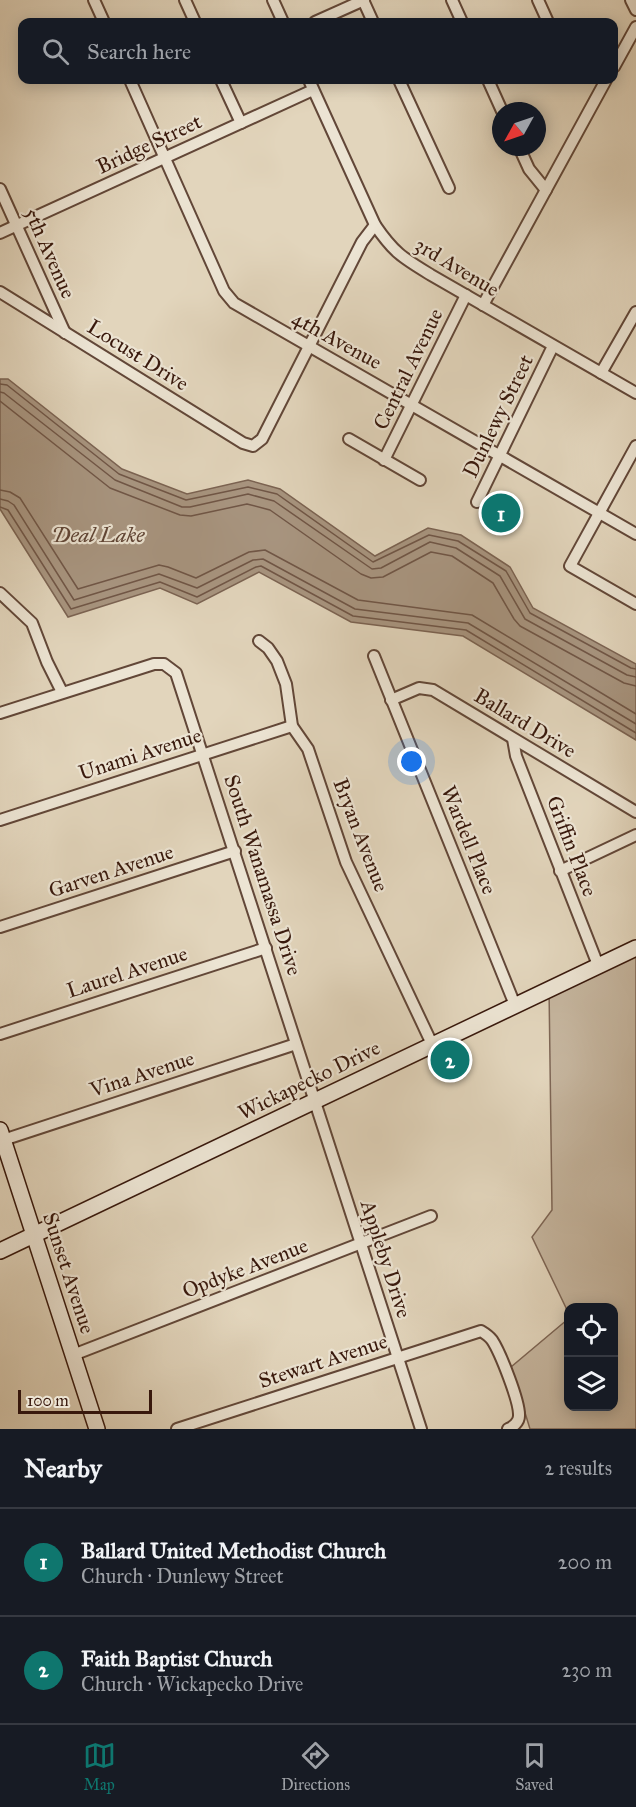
<!DOCTYPE html>
<meta charset="utf-8">
<style>
body{margin:0;font-family:"IM FELL Great Primer",serif;background:#20242c;color:#f1f3f6}
.controls{position:absolute;right:18px;bottom:18px;display:grid;overflow:hidden;border-radius:12px;box-shadow:0 3px 15px #0003}
.controls button{width:54px;height:54px;display:grid;place-items:center;padding:0;border:0;border-bottom:2px solid #363941;background:#171b24;color:#f1f3f6;font:30px sans-serif}
.compass{position:absolute;left:492px;top:102px;width:54px;height:54px;border-radius:50%;background:#171b24;box-shadow:0 3px 15px #0003;rotate:230deg}
.scale{position:absolute;left:18px;bottom:15px;width:134px;box-sizing:border-box;padding-left:6px;border:3px solid #38180c;border-top:0;font-size:16px;line-height:21px;white-space:nowrap;color:#38180c;-webkit-text-stroke:4px #ece4d3;paint-order:stroke}
.you{position:absolute;left:412px;top:762px;width:21px;height:21px;margin:-15px;border:4px solid #fff;border-radius:50%;background:#1a73e8;box-shadow:0 0 0 9px #1a73e833}
.badge{display:grid;place-items:center;width:39px;height:39px;border-radius:50%;background:#0f766e;color:#fff;font-size:20px;font-weight:700}
.pin{position:absolute;translate:-50% -50%;border:3px solid #fff;box-shadow:0 2px 6px #0006}
.list{margin:0;padding:0;list-style:none}
h2{display:flex;justify-content:space-between;align-items:center;height:78px;margin:0;padding:0 24px;font-size:26px}
h2 small{font-size:20px;font-weight:400;color:#9ea1a6}
.list li{display:grid;grid-template-columns:39px 1fr auto;gap:18px;align-items:center;box-sizing:border-box;height:108px;padding:0 24px;border-top:2px solid #363941}
.list b{display:block;font-size:22px;white-space:nowrap}
.list p{margin:0;font-size:20px;white-space:nowrap;color:#9ea1a6}
.list em{font-size:20px;font-style:normal;color:#9ea1a6}
.icon{flex:none;width:33px;height:33px;fill:none;stroke:currentColor;stroke-width:2;stroke-linecap:round;stroke-linejoin:round}
.map{position:relative;flex:none;width:636px;height:1429px;overflow:hidden}
.search{position:absolute;background:#171b24;box-shadow:0 3px 15px #0003;left:18px;right:18px;top:18px;height:66px;display:flex;align-items:center;gap:15px;box-sizing:border-box;padding:0 21px;border-radius:12px;color:#9ea1a6;font-size:22px}
.sheet{height:294px;background:#171b24}
nav{display:flex;justify-content:space-around;align-items:center;box-sizing:border-box;height:84px;border-top:2px solid #363941;background:#171b24;font-size:16px;color:#9ea1a6}
nav a{display:grid;justify-items:center;gap:3px}
nav .on{color:#0f766e}
.map>svg:first-child{display:block}
.green{fill:#c5b59e;stroke:#7e6655;stroke-width:1.5}
.water{fill:#a89580;stroke:#7b6352;stroke-width:1.5}
.lines{fill:none;stroke-linecap:round;stroke-linejoin:round}
.shore{stroke:#705646;stroke-width:1.5}
.street-casing{stroke:#624738;stroke-width:14}
.secondary-casing{stroke:#38180c;stroke-width:18}
.street{stroke:#ece4d3;stroke-width:10}
.secondary{stroke:#ece4d3;stroke-width:15}
.labels{text-anchor:middle;dominant-baseline:central;stroke-width:4.5;stroke-linejoin:round;paint-order:stroke}
.street-label{font-size:21px;fill:#38180c;stroke:#ece4d3}
.water-label{font-size:22px;font-style:italic;fill:#5f4435;stroke:#ece4d3}
</style>
<div class="map">
<svg width="636" height="1429" viewBox="0 0 636 1429">
<rect width="100%" height="100%" fill="#e2d5bc"/>
<filter id="stains"><feTurbulence type="fractalNoise" baseFrequency=".00333" numOctaves="4"/><feColorMatrix values="0 0 0 0 .2 0 0 0 0 .09 0 0 0 0 .02 0 0 0 .5 -.17"/></filter>
<radialGradient id="worn" r=".72"><stop offset=".6" stop-color="#630" stop-opacity="0"/><stop offset="1" stop-color="#630" stop-opacity=".3"/></radialGradient>
<path class="green" d="M636,953V1429H530L511,1367L568,1319V1406H614V1308H568V1312L532,1237L552,1210L549,987Z"/>
<path class="water" d="M0,379H8L122,469L187,494L248,480L280,489L375,556L428,528L461,535L510,567L533,608L636,664V740L463,636L351,622L259,572L197,604L160,588L68,617L0,509Z"/>
<g class="lines">
<g class="shore">
<path d="M0,384L7,385L119,474L186,500L248,487L277,494L373,562L429,535L458,541L506,571L530,613L631,668L636,669"/>
<path d="M0,392L4,393L115,480L182,507H190L248,494L274,501L372,569L381,568L430,542L456,548L500,576L525,619L627,675L636,677"/>
<path d="M0,401L110,488L180,515L191,516L247,504L270,510L361,574L371,578L383,577L431,552L452,556L493,583L514,619L520,626L624,683L636,686"/>
<path d="M0,490L10,492L20,498L78,589L159,565L168,567L196,578L249,552L265,550L358,600L472,615L636,714"/>
<path d="M0,499L8,501L14,505L74,600L159,574L197,588L253,560L263,559L355,609L468,623L636,724"/>
<path d="M0,507L8,510L71,609L160,582L197,597L256,567L261,566L353,616L466,630L636,733"/>
</g>
<defs>
<g id="street">
<path d="M94,0L104,22"/>
<path d="M185,0L195,22"/>
<path d="M273,0L283,22"/>
<path d="M363,0L373,22"/>
<path d="M452,0L462,22"/>
<path d="M538,0L548,22"/>
<path d="M631,0L636,10"/>
<path d="M315,22L364,0"/>
<path d="M614,67L636,27"/>
<path d="M130,80L224,291L234,303L636,534"/>
<path d="M221,80L241,123"/>
<path d="M309,80L375,225C394,253 403,258 431,275L636,393"/>
<path d="M399,80L449,188"/>
<path d="M488,80L502,111"/>
<path d="M519,147L529,169L546,190"/>
<path d="M0,189L65,333"/>
<path d="M0,233L313,90"/>
<path d="M0,292L243,443L253,446L262,439L362,242L375,225"/>
<path d="M483,305L606,80"/>
<path d="M601,373L636,312"/>
<path d="M349,439L420,480"/>
<path d="M636,446L570,566L636,604"/>
<path d="M384,460L466,295"/>
<path d="M477,502L553,346"/>
<path d="M0,593L32,623L47,662L62,692"/>
<path d="M259,641L268,648L277,661L286,684L292,726L308,749L346,862L432,1044"/>
<path d="M374,656L515,1005"/>
<path d="M391,700L419,688L433,690L636,812"/>
<path d="M0,713L154,664H164L176,673L421,1429"/>
<path d="M513,739L516,756L598,965"/>
<path d="M0,820L292,726"/>
<path d="M560,871L636,835"/>
<path d="M0,927L235,851"/>
<path d="M0,1034L266,948"/>
<path d="M0,1141L296,1044"/>
<path d="M73,1355L431,1216"/>
<path d="M177,1429L481,1331C486,1334 489,1336 492,1340C500,1352 520,1402 519,1416C519,1422 513,1427 508,1429"/>
</g>
<g id="secondary">
<path d="M0,1130L97,1429"/>
<path d="M0,1251L636,948"/>
</g>
</defs>
<use href="#street" class="street-casing"/>
<use href="#secondary" class="secondary-casing"/>
<use href="#street" class="street"/>
<use href="#secondary" class="secondary"/>
</g>
<g class="labels">
<g class="street-label">
<text transform="translate(149 144) rotate(-25)">Bridge Street</text>
<text transform="translate(50 253) rotate(66)">5th Avenue</text>
<text transform="translate(457 267) rotate(31)">3rd Avenue</text>
<text transform="translate(337 340) rotate(29)">4th Avenue</text>
<text transform="translate(138 355) rotate(32)">Locust Drive</text>
<text transform="translate(408 369) rotate(-64)">Central Avenue</text>
<text transform="translate(498 416) rotate(-64)">Dunlewy Street</text>
<text transform="translate(525 723) rotate(31)">Ballard Drive</text>
<text transform="translate(140 754) rotate(-18)">Unami Avenue</text>
<text transform="translate(361 835) rotate(69)">Bryan Avenue</text>
<text transform="translate(469 840) rotate(68)">Wardell Place</text>
<text transform="translate(572 846) rotate(69)">Griffin Place</text>
<text transform="translate(111 871) rotate(-18)">Garven Avenue</text>
<text transform="translate(263 875) rotate(72)">South Wanamassa Drive</text>
<text transform="translate(127 972) rotate(-18)">Laurel Avenue</text>
<text transform="translate(142 1074) rotate(-18)">Vina Avenue</text>
<text transform="translate(309 1080) rotate(-26)">Wickapecko Drive</text>
<text transform="translate(386 1259) rotate(72)">Appleby Drive</text>
<text transform="translate(245 1268) rotate(-21)">Opdyke Avenue</text>
<text transform="translate(69 1273) rotate(72)">Sunset Avenue</text>
<text transform="translate(323 1361) rotate(-18)">Stewart Avenue</text>
</g>
<g class="water-label">
<text x="98" y="534">Deal Lake</text>
</g>
</g>
<rect width="100%" height="100%" filter="url(#stains)"/>
<rect width="100%" height="100%" fill="url(#worn)"/>
</svg>
<div class="controls">
<button><svg class="icon" aria-label="locate" viewBox="0 0 24 24"><circle cx="12" cy="12" r="6"/><path d="M12 2v4M12 18v4M2 12h4M18 12h4"/></svg></button>
<button><svg class="icon" aria-label="layers" viewBox="0 0 24 24"><path d="M12 4l9 5-9 5-9-5zM3 14l9 5 9-5"/></svg></button>
</div>
<svg class="compass" viewBox="-18 -18 36 36"><path d="M0-13l5 13h-10z" fill="#e53935"/><path d="M0 13l5-13h-10z" fill="#9ea1a6"/></svg>
<div class="scale">100 m</div>
<div class="you"></div>
<div class="pin badge" style="left:501px;top:513px">1</div>
<div class="pin badge" style="left:450px;top:1060px">2</div>
<div class="search"><svg class="icon" aria-label="search" viewBox="0 0 24 24"><circle cx="10" cy="10" r="6"/><path d="M15 15l6 6"/></svg>Search here</div>
</div>
<section class="sheet">
<h2>Nearby<small>2 results</small></h2>
<ul class="list">
<li><span class="badge">1</span><div><b>Ballard United Methodist Church</b><p>Church · Dunlewy Street</p></div><em>200 m</em></li>
<li><span class="badge">2</span><div><b>Faith Baptist Church</b><p>Church · Wickapecko Drive</p></div><em>230 m</em></li>
</ul>
</section>
<nav>
<a class="on"><svg class="icon" aria-label="map" viewBox="0 0 24 24"><path d="M3 6l6-2 6 2 6-2v14l-6 2-6-2-6 2zM9 4v14M15 6v14"/></svg>Map</a>
<a><svg class="icon" aria-label="directions" viewBox="0 0 24 24"><path d="M12 3l9 9-9 9-9-9zM9 14v-3h6M13 9l2 2-2 2"/></svg>Directions</a>
<a><svg class="icon" aria-label="saved" viewBox="0 0 24 24"><path d="M7 4h10v16l-5-4-5 4z"/></svg>Saved</a>
</nav>
